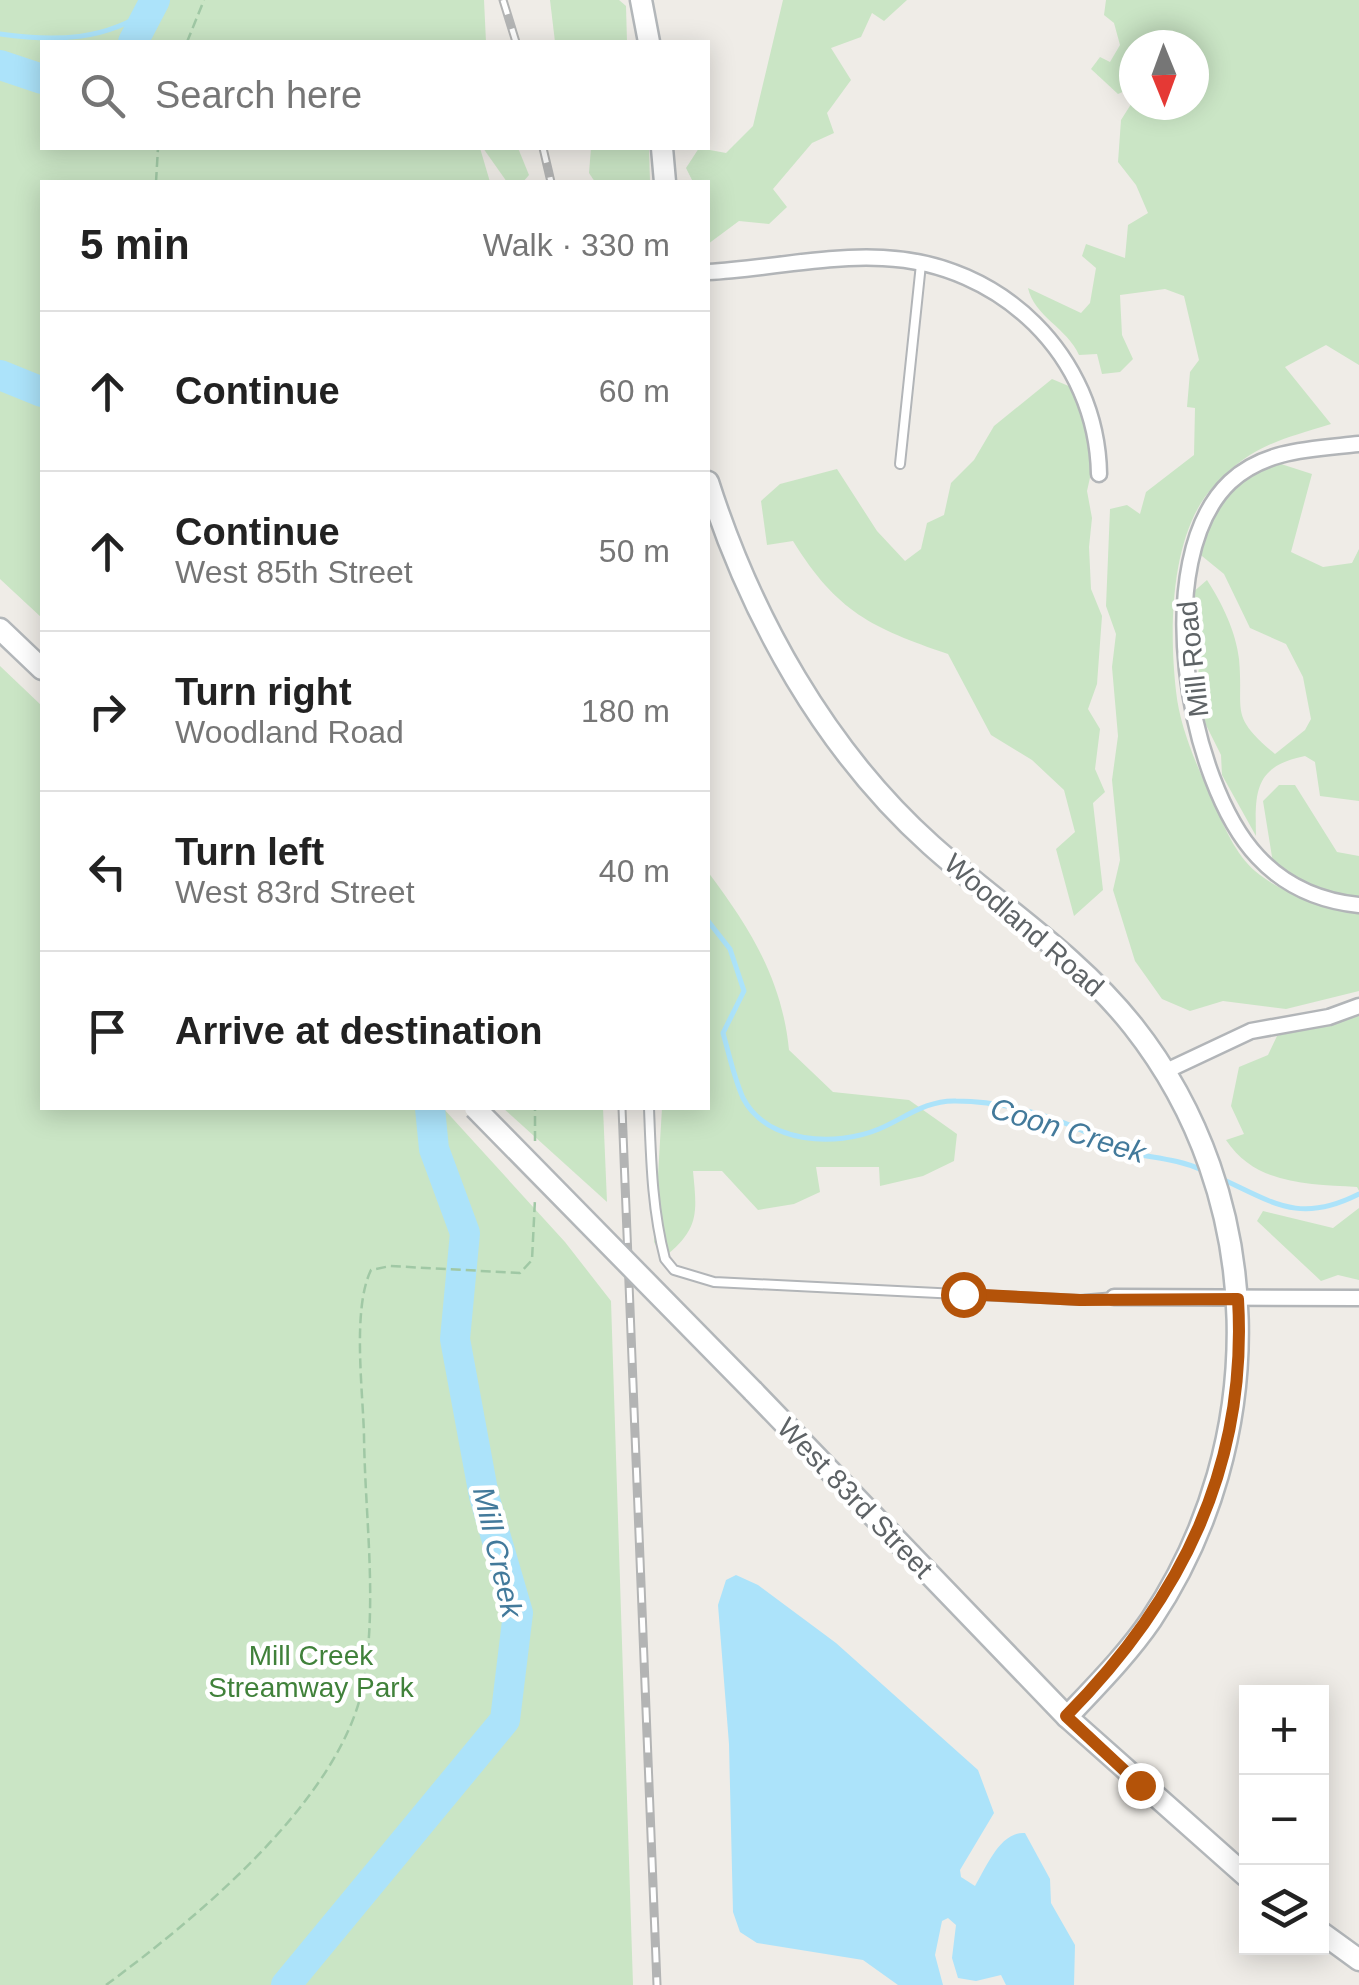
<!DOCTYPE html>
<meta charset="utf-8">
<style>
body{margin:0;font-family:Arial,sans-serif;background:#f6f6f6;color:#222}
.controls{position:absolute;right:30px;bottom:30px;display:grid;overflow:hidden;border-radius:0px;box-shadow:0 5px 25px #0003}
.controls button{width:90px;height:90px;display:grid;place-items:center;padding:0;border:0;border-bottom:2px solid #e0e0e0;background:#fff;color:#222;font:50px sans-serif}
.compass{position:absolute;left:1119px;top:30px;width:90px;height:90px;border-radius:50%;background:#fff;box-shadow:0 5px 25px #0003;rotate:179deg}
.stop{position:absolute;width:30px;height:30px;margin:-22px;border:8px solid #b45309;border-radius:50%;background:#fff}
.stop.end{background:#b45309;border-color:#fff;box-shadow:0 2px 10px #0008}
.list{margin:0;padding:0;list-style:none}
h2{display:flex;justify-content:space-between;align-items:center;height:130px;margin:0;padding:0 40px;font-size:42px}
h2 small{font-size:32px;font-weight:400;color:#767676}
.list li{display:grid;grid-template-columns:65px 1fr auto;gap:30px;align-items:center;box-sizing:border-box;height:160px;padding:0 40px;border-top:2px solid #e0e0e0}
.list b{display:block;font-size:38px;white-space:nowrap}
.list p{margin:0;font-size:32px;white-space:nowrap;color:#767676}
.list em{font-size:32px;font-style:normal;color:#767676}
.icon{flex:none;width:55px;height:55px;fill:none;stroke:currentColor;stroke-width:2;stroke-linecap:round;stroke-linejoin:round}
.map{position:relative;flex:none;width:1359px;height:1985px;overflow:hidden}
.search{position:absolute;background:#fff;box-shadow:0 5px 25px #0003;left:40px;top:40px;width:670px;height:110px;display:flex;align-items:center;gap:25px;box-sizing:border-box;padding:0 35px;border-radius:0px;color:#767676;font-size:38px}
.panel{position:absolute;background:#fff;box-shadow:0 5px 25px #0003;left:40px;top:180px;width:670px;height:930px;border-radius:0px}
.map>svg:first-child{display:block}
.green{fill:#cae5c5;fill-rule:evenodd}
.water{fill:#ace3fa}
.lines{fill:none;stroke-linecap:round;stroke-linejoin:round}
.stream{stroke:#ace3fa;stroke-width:5}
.river{stroke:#ace3fa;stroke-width:30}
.service-casing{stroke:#b2b5b8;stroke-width:12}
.minor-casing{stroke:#b2b5b8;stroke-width:19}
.secondary-casing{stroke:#b3b7ba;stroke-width:25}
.path{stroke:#a0c8a5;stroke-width:2.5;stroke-dasharray:10 5;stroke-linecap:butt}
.service{stroke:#fff;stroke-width:8}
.minor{stroke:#fff;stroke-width:14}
.secondary{stroke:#fff;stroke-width:20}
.rail-casing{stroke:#b3b4b4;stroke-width:9}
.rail{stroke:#fff;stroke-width:5;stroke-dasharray:15;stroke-linecap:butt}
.secondary-bridge-casing{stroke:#b3b7ba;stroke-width:25;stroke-linecap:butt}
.secondary-bridge{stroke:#fff;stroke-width:20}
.route{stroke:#b45309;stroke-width:12}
.labels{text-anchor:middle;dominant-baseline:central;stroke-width:9;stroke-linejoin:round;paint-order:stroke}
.street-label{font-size:28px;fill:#5e6366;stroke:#fff}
.park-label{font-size:28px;fill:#40813a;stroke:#fff}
.water-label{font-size:30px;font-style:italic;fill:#437a9b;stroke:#fff}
</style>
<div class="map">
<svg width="1359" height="1985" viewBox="0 0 1359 1985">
<rect width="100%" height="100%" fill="#efece7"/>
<g class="green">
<path d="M0,0H484L486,42H42V148H480L490,182H42V618L0,579Z"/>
<path d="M550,0H619L626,6L627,42H555Z"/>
<path d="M783,0H907L884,21L872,13L861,37L831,48L851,80L827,113L834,133L812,143L773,189L787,207L769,224L739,221L708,244V182H693L686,168L699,148H708V139L710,150L726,153L753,126Z"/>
<path d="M1106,0H1359V365L1326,345L1285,367L1331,424C1280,440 1251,445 1213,487C1170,534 1169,629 1176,691C1180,730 1199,770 1215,806C1226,831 1238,859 1260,875C1290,898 1323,906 1359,910V991L1286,1009L1223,1001L1190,1011L1162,999L1135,961L1113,890L1120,860L1112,780L1118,736L1112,667L1116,634L1106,606L1110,509L1127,505L1140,514L1146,492L1194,455L1195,408L1187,407L1190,372L1199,360L1184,296L1165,289L1120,295L1122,335L1133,359L1120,372L1102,374L1097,354L1079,355C1067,328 1034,316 1028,288L1081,313L1090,303L1096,268L1082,256L1086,244L1125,258L1128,225L1148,213L1136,185L1118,162L1121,120L1133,101L1125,91L1118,94L1091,69L1100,57L1110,62L1120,45L1114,23L1104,15ZM1134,45H1194V105H1134Z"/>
<path d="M483,148H518L529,175L523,182H507Z"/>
<path d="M591,148H649L650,182H595L589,173Z"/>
<path d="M1052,379L1071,387L1087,420L1093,464L1087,491L1092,518L1089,547L1091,589L1102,616L1097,684L1088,709L1100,729L1095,769L1105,792L1093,803L1103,890L1074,916L1056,849L1075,832L1064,790L1032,760L991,735L948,654C872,628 837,612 793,541L767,545L761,501L780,484L837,469L877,531L905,561L921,549L927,523L944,515L951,483L974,460L994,426Z"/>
<path d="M1281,464L1312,474L1291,552L1323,567L1352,563L1359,549V801L1320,796L1315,762L1305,756C1254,766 1255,792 1256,836L1222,775L1221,755L1206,725L1197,689L1200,654L1191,594L1207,580C1222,603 1236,632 1239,659C1244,712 1228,715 1275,754L1305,730L1311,719L1303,677L1286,644L1250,628L1224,574L1197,552C1216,509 1232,474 1281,464Z"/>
<path d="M0,666L42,706V1108H443L565,1242L611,1301L633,1985H0Z"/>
<path d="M1279,785H1295L1337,852L1359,856V900L1301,883L1273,863L1263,801Z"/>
<path d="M708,872C750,928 782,979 789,1050L833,1092L909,1100L957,1134L954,1161L923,1176L880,1186L879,1167H816L820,1192L794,1204L758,1210L722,1171H693C697,1213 700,1229 663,1258L654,1242L662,1108H708Z"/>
<path d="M1359,1011V1191L1357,1187C1307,1184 1256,1185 1226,1140L1244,1134L1231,1106L1239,1067L1268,1055L1277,1036Z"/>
<path d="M503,1108H603L607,1202Z"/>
<path d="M1359,1208V1280L1338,1275L1321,1281L1257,1221L1263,1211L1333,1228Z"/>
</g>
<path class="water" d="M736,1575L758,1585L836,1643L978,1770L994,1813L960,1870L961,1877L975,1886C986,1868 1000,1831 1025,1833L1050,1879L1051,1903L1075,1945L1074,1985H1006L1001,1975L976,1981L958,1978L952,1958L956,1925L948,1918L942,1921L935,1955L943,1985H898L863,1960L757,1943L740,1932L733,1912L729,1744L718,1605L726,1580Z"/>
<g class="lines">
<g class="stream">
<path d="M0,34C55,42 106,41 152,8"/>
<path d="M708,921L730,949L744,991L723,1033C729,1054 734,1078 743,1098C767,1144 836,1147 879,1129C905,1118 926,1100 956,1101C998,1101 1044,1113 1081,1130C1095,1136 1107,1147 1122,1151C1150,1158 1176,1158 1202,1170"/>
<path d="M1222,1179C1274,1203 1300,1224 1359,1194"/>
</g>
<g class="river">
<path d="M133,42L155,0"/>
<path d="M0,65L42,79"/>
<path d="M0,375L42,392"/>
<path d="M286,1985L505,1720L518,1613L484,1496L455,1339L465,1233L434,1149L430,1108"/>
</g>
<defs>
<g id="service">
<path d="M900,464L921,264"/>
<path d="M649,1108C651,1159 652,1209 665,1259L674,1270L714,1282L1080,1300L1114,1297"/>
</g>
<g id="minor">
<path d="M708,272C766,269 824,255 883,258C1001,263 1097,356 1099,474"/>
<path d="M1359,444C1314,449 1265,449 1230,482C1149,559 1187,782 1258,857C1285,886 1320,901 1359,905"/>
<path d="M1166,1071L1251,1031L1329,1017L1359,1006"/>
<path d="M1114,1297L1359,1298"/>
</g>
<g id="secondary">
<path d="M641,0L649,42"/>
<path d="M662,148L665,182"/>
<path d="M708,482C751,617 825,750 931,845C999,906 1076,954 1133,1026C1268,1197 1271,1440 1151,1620C1127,1655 1096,1686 1067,1717"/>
<path d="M0,629L42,669"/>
<path d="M753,1391L1067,1717L1246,1876"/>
<path d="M1322,1933L1359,1960"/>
</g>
</defs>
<use href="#service" class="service-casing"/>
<use href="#minor" class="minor-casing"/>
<use href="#secondary" class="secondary-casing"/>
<g class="path">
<path d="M187,42L204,0"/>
<path d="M156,182L158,148"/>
<path d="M535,1141V1108"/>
<path d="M106,1985C197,1918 340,1800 363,1686C378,1604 365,1518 364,1436C363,1391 352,1309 371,1270L390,1266L520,1273L532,1260L535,1199"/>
</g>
<use href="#service" class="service"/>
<use href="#minor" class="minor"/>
<use href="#secondary" class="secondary"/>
<defs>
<g id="rail">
<path d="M503,0L516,42"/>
<path d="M543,148L551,182"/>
<path d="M622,1108L657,1985"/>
</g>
</defs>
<use href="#rail" class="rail-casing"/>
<use href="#rail" class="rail"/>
<defs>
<path id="secondary-bridge" d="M475,1108L753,1391"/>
</defs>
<use href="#secondary-bridge" class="secondary-bridge-casing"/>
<use href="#secondary-bridge" class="secondary-bridge"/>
</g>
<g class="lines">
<path class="route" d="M963,1294L1080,1300L1238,1299C1248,1466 1181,1600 1066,1716L1140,1785"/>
</g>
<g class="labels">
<g class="street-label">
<text transform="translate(1193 659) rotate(-96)">Mill Road</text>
<text transform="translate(1024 925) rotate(41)">Woodland Road</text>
<text transform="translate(855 1498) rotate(46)">West 83rd Street</text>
</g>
<g class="park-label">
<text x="311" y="1655">Mill Creek<tspan x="311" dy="32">Streamway Park</tspan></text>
</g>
<g class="water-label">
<text transform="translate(1068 1130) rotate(17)">Coon Creek</text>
<text transform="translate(498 1552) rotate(77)">Mill Creek</text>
</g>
</g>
</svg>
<div class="controls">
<button>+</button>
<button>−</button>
<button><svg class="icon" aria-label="layers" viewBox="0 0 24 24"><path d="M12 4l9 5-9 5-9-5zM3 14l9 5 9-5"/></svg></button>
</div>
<svg class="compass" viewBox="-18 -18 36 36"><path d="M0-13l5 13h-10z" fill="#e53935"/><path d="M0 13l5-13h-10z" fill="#767676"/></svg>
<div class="stop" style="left:963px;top:1294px"></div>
<div class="stop end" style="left:1140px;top:1785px"></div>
<div class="search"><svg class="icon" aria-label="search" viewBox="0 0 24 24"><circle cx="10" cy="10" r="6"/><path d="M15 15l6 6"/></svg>Search here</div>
<section class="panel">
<h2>5 min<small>Walk · 330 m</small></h2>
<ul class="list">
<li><svg class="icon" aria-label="ahead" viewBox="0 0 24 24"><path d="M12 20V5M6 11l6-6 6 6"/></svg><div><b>Continue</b></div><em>60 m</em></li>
<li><svg class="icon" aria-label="ahead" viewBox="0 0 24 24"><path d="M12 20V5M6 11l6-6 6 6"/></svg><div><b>Continue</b><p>West 85th Street</p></div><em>50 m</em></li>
<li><svg class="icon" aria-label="right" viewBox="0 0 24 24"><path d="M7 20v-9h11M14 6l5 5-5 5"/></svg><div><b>Turn right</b><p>Woodland Road</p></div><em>180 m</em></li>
<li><svg class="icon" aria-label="left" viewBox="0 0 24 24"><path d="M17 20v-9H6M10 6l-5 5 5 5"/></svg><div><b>Turn left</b><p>West 83rd Street</p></div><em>40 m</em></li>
<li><svg class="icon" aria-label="arrive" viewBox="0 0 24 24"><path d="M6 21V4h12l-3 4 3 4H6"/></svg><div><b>Arrive at destination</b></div></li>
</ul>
</section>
</div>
